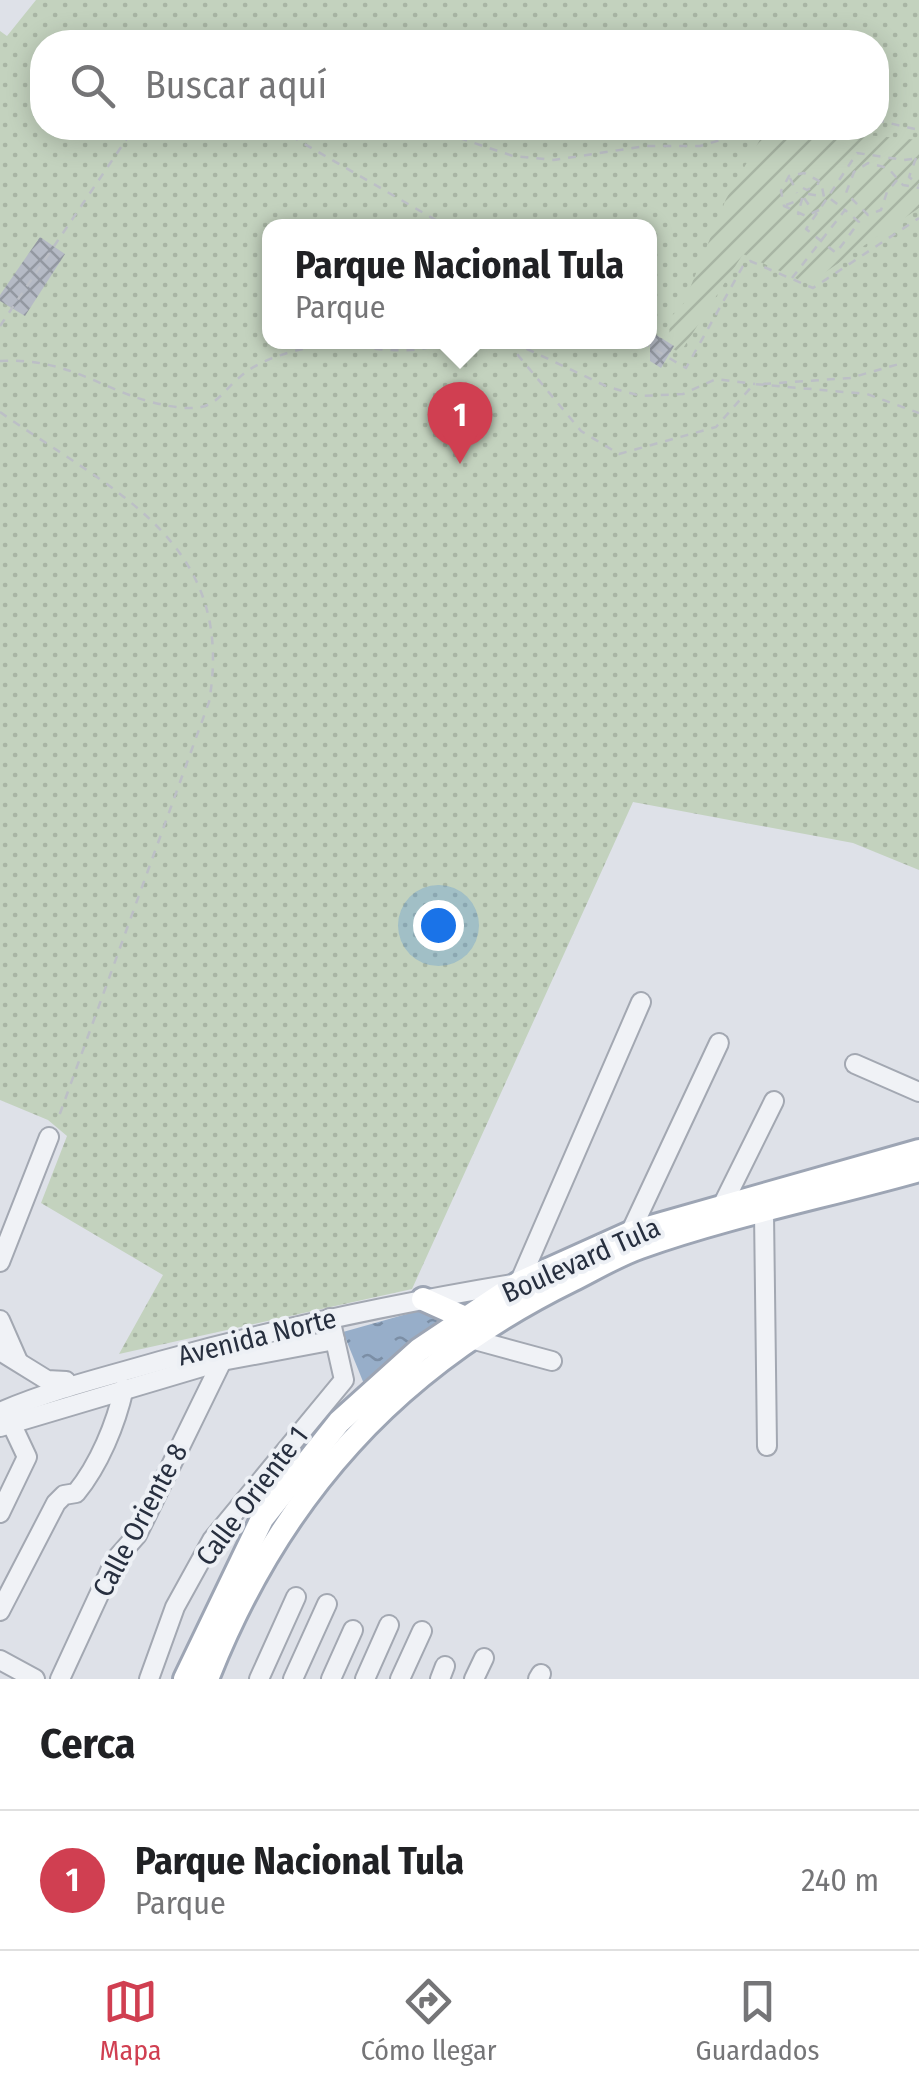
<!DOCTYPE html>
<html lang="es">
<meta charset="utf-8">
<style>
body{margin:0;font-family:"Fira Sans Condensed",sans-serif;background:#f2f2f2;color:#202124}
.you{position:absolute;left:438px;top:925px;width:35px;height:35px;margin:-25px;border:8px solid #fff;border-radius:50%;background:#1a73e8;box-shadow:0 0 0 15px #1a73e833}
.badge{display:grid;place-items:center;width:65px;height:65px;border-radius:50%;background:#d03f51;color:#fff;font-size:32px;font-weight:700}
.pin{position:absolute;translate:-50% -82px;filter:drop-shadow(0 2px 5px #0008)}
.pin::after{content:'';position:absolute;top:52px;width:35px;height:30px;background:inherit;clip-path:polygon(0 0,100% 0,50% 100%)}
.popup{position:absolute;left:262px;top:219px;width:395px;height:130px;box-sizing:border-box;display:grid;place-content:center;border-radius:20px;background:#fff;filter:drop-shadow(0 2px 8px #0005);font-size:32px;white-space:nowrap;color:#757577}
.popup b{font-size:38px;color:#202124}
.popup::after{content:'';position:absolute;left:50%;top:100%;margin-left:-20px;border:20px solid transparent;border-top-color:#fff}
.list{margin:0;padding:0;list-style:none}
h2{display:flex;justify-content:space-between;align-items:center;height:130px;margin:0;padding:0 40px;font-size:42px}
h2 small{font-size:32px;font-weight:400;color:#757577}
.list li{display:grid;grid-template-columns:65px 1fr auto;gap:30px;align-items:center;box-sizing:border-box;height:140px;padding:0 40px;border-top:2px solid #e0e0e0}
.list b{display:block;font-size:38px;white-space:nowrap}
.list p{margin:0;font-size:32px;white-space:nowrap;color:#757577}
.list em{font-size:32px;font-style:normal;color:#757577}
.icon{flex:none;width:55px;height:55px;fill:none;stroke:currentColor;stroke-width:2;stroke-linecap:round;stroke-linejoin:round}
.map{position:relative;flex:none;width:919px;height:1679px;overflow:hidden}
.search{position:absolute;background:#fff;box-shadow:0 5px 25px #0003;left:30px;right:30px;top:30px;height:110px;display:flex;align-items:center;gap:25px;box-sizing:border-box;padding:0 35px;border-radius:40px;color:#757577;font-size:38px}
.sheet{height:270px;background:#fff}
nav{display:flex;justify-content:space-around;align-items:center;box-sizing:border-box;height:140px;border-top:2px solid #e0e0e0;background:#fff;font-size:28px;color:#757577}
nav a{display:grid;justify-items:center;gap:5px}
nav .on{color:#d03f51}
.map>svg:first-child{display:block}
.park{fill:url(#park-dots);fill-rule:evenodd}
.garden{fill:url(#garden-furrows)}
.water{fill:url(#water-ripples)}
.building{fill:url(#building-cross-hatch)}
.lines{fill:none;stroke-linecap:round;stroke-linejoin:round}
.minor-casing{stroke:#a3a8b2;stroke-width:22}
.major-casing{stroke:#9da5b4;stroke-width:28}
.path{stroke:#bcbfc6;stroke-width:2.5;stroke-dasharray:8 8;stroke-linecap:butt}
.minor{stroke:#f0f2f6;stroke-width:18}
.major{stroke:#fff;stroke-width:22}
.labels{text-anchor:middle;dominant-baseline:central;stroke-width:8;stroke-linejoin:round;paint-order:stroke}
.street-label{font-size:28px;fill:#272f3f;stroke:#edf0f5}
</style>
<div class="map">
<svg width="919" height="1679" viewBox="0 0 919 1679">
<defs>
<pattern id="park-dots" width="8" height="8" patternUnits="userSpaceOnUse" patternTransform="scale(2.5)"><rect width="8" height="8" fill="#c3d2be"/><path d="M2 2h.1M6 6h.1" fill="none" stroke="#a8b5a4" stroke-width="1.8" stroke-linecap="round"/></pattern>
<pattern id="garden-furrows" width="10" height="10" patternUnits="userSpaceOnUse" patternTransform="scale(2.5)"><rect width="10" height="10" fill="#c3d2be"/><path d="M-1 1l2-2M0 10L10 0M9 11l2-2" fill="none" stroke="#a8b5a4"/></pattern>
<pattern id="water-ripples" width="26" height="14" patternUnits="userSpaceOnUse" patternTransform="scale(2.5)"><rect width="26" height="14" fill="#97aec9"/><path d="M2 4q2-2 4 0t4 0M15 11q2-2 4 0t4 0" fill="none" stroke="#7b8ea5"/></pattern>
<pattern id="building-cross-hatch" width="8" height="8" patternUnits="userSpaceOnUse" patternTransform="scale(2.5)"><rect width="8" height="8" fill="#b5bac5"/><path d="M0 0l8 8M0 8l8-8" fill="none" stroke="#9398a1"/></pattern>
</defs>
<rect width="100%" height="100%" fill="#dee1e8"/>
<path class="park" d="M36,0H919V870L853,843L633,802L412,1289L119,1354L163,1275L41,1203L67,1136L48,1120L0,1100V31L7,36ZM42,42H876V128H42ZM270,226H650V342H270Z"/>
<path class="garden" d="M792,128L919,140V208L808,284L743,254L680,353L670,347L669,319L684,303L726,199L761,138Z"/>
<path class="water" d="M428,1308L442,1313L443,1325L364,1384L343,1332Z"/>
<g class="building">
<path d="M40,237L65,254L25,316L0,301V295Z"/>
<path d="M650,331L674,346L661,368L650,361Z"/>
</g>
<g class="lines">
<defs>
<g id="minor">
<path d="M855,1064L919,1092"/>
<path d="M723,1204L774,1101"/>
<path d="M764,1213L767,1446"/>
<path d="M630,1233L719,1043"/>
<path d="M0,1262L49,1137"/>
<path d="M0,1320L18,1361"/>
<path d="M471,1339L552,1361"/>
<path d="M0,1351L47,1380L66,1381"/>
<path d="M0,1412C53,1389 105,1377 160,1361C279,1328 398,1303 519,1283L641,1002"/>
<path d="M0,1427L222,1361L335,1340"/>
<path d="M0,1513L27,1457L11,1423"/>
<path d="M0,1611L56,1503L64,1495L76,1493C99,1465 116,1424 124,1388"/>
<path d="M0,1660L35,1679"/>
<path d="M60,1679L115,1560L137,1535L222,1361"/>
<path d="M149,1679L175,1607L212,1540L344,1380L330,1318"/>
<path d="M259,1679L296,1597"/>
<path d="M293,1679L327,1604"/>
<path d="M331,1679L353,1630"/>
<path d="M365,1679L389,1625"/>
<path d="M400,1679L422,1631"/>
<path d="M440,1679L445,1666"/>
<path d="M474,1679L484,1658"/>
<path d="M538,1679L541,1674"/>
</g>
<g id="major">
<path d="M423,1299L474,1322"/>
<path d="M185,1679L262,1519L339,1422L419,1350L519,1283L630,1233L919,1151"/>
<path d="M207,1679C279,1496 395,1367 572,1280C594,1269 617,1255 640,1247C730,1215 827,1196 919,1170"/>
</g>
</defs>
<use href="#minor" class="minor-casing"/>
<use href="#major" class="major-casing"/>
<g class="path">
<path d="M876,120L919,130"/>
<path d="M277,128L446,226"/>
<path d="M323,128L346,133L406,128"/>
<path d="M429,128L513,156L554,160L646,146H700L762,128"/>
<path d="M916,158L909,177L919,185"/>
<path d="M790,178L797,193"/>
<path d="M897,180L887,192L881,210L868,215L846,193L854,172L868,163L888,168L903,185L919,188"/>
<path d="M803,188L807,190L819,183"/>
<path d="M808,194L821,196"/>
<path d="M804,198L813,211"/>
<path d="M786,205L802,199L798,215"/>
<path d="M819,210L806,216L784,206L781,191L789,176L804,173L821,182L824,197H828L806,229L836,253L859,222L845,210"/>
<path d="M792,278L845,210L828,197L857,153L904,160L919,158"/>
<path d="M0,326L134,128"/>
<path d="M507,342L581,431L619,454L716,427L754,384L867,394L919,413"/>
<path d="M512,342L608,387L641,396L683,394L716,379L755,384"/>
<path d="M642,342L686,368L743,266L750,261L813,288L919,218"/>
<path d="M0,361C77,357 108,398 176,407C218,413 217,394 246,372C261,361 284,353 303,349C351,338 400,362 446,342"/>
<path d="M763,384L850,378L899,364"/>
<path d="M0,412C112,491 237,541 209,702L58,1119"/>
</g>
<use href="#minor" class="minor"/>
<use href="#major" class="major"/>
</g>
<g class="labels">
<g class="street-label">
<text transform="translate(581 1260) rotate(-24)">Boulevard Tula</text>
<text transform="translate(257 1337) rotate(-14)">Avenida Norte</text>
<text transform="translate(252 1496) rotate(-53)">Calle Oriente 1</text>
<text transform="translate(140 1520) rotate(-62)">Calle Oriente 8</text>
</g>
</g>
</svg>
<div class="you"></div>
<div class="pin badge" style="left:460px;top:464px">1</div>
<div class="popup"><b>Parque Nacional Tula</b>Parque</div>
<div class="search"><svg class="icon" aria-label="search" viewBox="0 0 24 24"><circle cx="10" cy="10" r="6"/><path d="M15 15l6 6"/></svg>Buscar aquí</div>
</div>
<section class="sheet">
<h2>Cerca<small></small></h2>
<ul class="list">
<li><span class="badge">1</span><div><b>Parque Nacional Tula</b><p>Parque</p></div><em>240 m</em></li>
</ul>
</section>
<nav>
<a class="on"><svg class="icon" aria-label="map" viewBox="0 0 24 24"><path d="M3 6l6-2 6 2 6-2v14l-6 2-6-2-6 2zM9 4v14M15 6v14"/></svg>Mapa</a>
<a><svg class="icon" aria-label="directions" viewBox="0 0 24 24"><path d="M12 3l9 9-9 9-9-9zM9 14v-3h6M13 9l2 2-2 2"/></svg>Cómo llegar</a>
<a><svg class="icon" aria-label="saved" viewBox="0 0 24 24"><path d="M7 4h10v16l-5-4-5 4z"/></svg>Guardados</a>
</nav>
